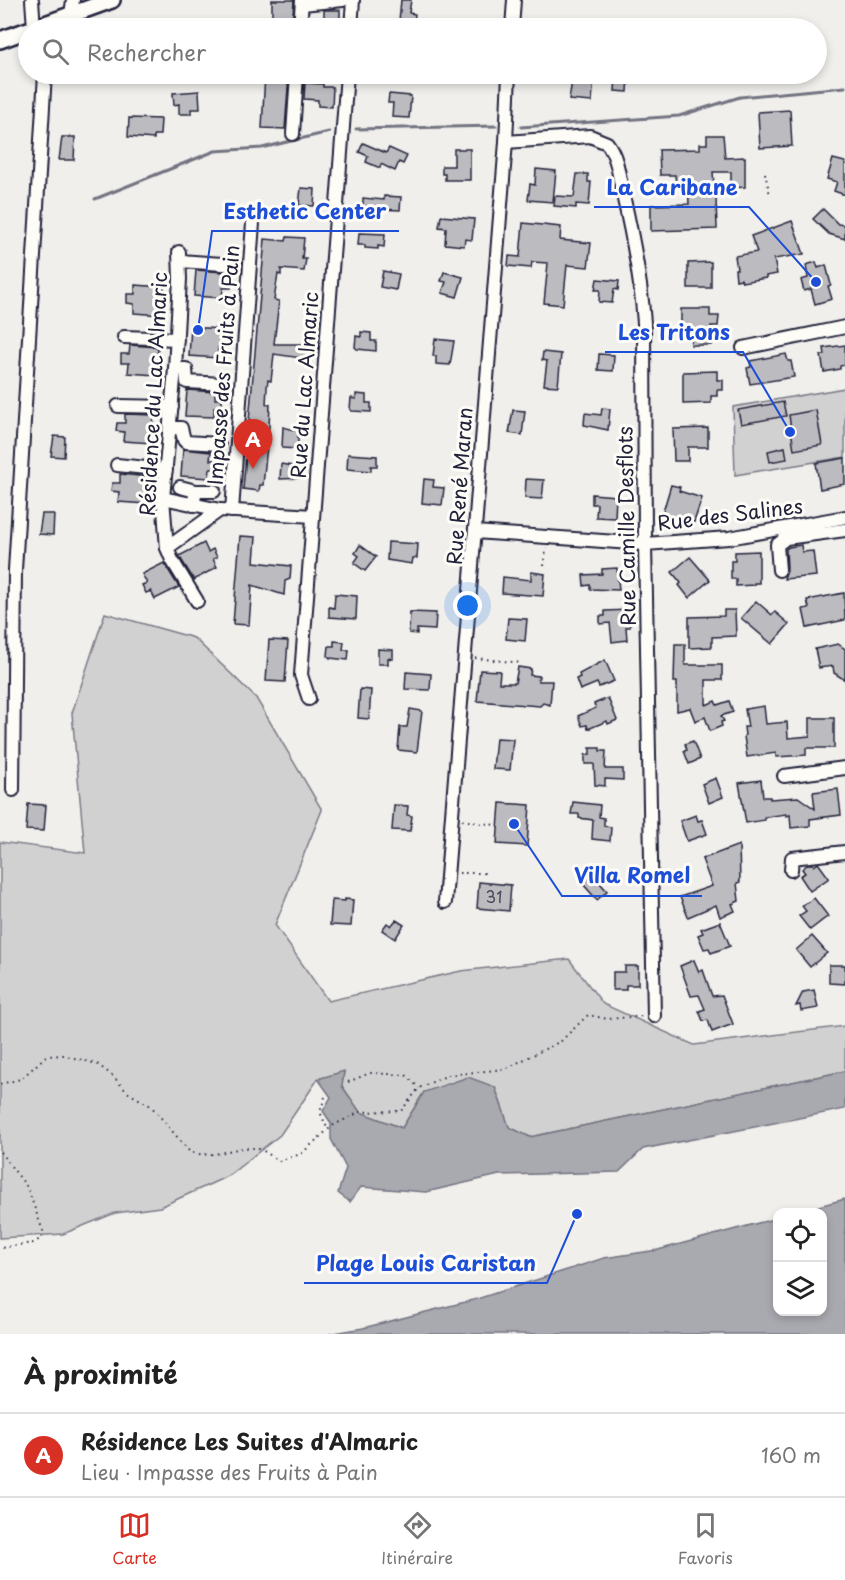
<!DOCTYPE html>
<html lang="fr">
<meta charset="utf-8">
<style>
body{margin:0;font-family:"Playpen Sans",sans-serif;background:#f6f6f6;color:#222}
.controls{position:absolute;right:18px;bottom:18px;display:grid;overflow:hidden;border-radius:12px;box-shadow:0 3px 9px #0003}
.controls button{width:54px;height:54px;display:grid;place-items:center;padding:0;border:0;border-bottom:2px solid #e0e0e0;background:#fff;color:#222;font:30px sans-serif}
.you{position:absolute;left:468px;top:606px;width:21px;height:21px;margin:-15px;border:4px solid #fff;border-radius:50%;background:#1a73e8;box-shadow:0 0 0 9px #1a73e833}
.badge{display:grid;place-items:center;width:39px;height:39px;border-radius:50%;background:#d93025;color:#fff;font-size:20px;font-weight:700}
.pin{position:absolute;translate:-50% -50px;filter:drop-shadow(0 2px 3px #0008)}
.pin::after{content:'';position:absolute;top:32px;width:21px;height:18px;background:inherit;clip-path:polygon(0 0,100% 0,50% 100%)}
.list{margin:0;padding:0;list-style:none}
h2{display:flex;justify-content:space-between;align-items:center;height:78px;margin:0;padding:0 24px;font-size:26px}
h2 small{font-size:20px;font-weight:400;color:#767676}
.list li{display:grid;grid-template-columns:39px 1fr auto;gap:18px;align-items:center;box-sizing:border-box;height:84px;padding:0 24px;border-top:2px solid #e0e0e0}
.list b{display:block;font-size:22px;white-space:nowrap}
.list p{margin:0;font-size:20px;white-space:nowrap;color:#767676}
.list em{font-size:20px;font-style:normal;color:#767676}
.icon{flex:none;width:33px;height:33px;fill:none;stroke:currentColor;stroke-width:2;stroke-linecap:round;stroke-linejoin:round}
.map{position:relative;flex:none;width:845px;height:1334px;overflow:hidden}
.search{position:absolute;background:#fff;box-shadow:0 3px 9px #0003;left:18px;right:18px;top:18px;height:66px;display:flex;align-items:center;gap:15px;box-sizing:border-box;padding:0 21px;border-radius:33px;color:#767676;font-size:22px}
.sheet{height:162px;background:#fff}
nav{display:flex;justify-content:space-around;align-items:center;box-sizing:border-box;height:84px;border-top:2px solid #e0e0e0;background:#fff;font-size:16px;color:#767676}
nav a{display:grid;justify-items:center;gap:3px}
nav .on{color:#d93025}
.map>svg:first-child{display:block}
.green{fill:#d2d1d1;stroke:#7a7a86;stroke-width:1.5}
.water{fill:#a9a9b0;stroke:#737381;stroke-width:1.5}
.lines{fill:none;stroke-linecap:round;stroke-linejoin:round}
.stream{stroke:#737381;stroke-width:3}
.building{fill:#bcbcc0;stroke:#22223b;stroke-width:1.5}
.minor-casing{stroke:#22223b;stroke-width:16}
.major-casing{stroke:#22223b;stroke-width:20}
.path{stroke:#22223b;stroke-width:2;stroke-dasharray:1.5 4.5;stroke-linecap:butt}
.minor{stroke:#fdfcf7;stroke-width:12}
.major{stroke:#fdfcf7;stroke-width:15}
.labels{text-anchor:middle;dominant-baseline:central;stroke-width:6;stroke-linejoin:round;paint-order:stroke}
.number-label{font-size:16px;fill:#48485c}
.street-label{font-size:20px;fill:#22223b;stroke:#fdfcf7}
.leader{fill:none;stroke:#1d4ed8;stroke-width:2}
.callout-dot{fill:#1d4ed8;stroke:#fdfcf7;stroke-width:2}
.callout-label{font-size:21px;text-anchor:middle;font-weight:bold;fill:#1d4ed8;stroke:#fdfcf7;stroke-width:6;stroke-linejoin:round;paint-order:stroke}
</style>
<div class="map">
<svg width="845" height="1334" viewBox="0 0 845 1334">
<rect width="100%" height="100%" fill="#f0efec"/>
<filter id="ink" filterUnits="userSpaceOnUse"><feTurbulence type="fractalNoise" baseFrequency=".0167" numOctaves="2"/><feDisplacementMap in="SourceGraphic" scale="12" xChannelSelector="R" yChannelSelector="G"/><feConvolveMatrix kernelMatrix="1 2 1 2 8 2 1 2 1" color-interpolation-filters="sRGB"/></filter>
<g filter="url(#ink)">
<g class="green">
<path d="M845,388V457L735,475L733,407Z"/>
<path d="M105,613L194,638L256,698L322,810L275,925L328,1001L461,971L569,959L603,1004L694,1045L845,1026V1071L530,1137L509,1127L495,1087L424,1092L402,1128L360,1112L342,1086L344,1072L318,1079L280,1135L228,1176L160,1207L115,1213L63,1234L0,1238V842L85,853L72,713Z"/>
</g>
<g class="water">
<path d="M344,1071L342,1086L360,1112L402,1128L424,1092L468,1077L495,1087L509,1127L530,1137L845,1071V1109L643,1149L619,1172L499,1175L426,1192L361,1187L350,1202L338,1193L346,1168L331,1139V1123L323,1111L331,1097L318,1079Z"/>
<path d="M845,1199V1334H329L363,1328L477,1299L604,1258L658,1250L777,1218L778,1312H822V1212H796Z"/>
</g>
<g class="lines">
<g class="stream">
<path d="M521,127L679,116L740,97L845,87"/>
<path d="M356,129L496,126"/>
<path d="M95,199L215,151L262,148L329,132"/>
</g>
</g>
<g class="building">
<path d="M272,0H294L292,28H272Z"/>
<path d="M401,0H411L409,13L415,14L414,22L399,21Z"/>
<rect x="324" y="10" width="16" height="18"/>
<path d="M265,74H289L285,129L262,128Z"/>
<path d="M573,74L594,75L592,102L569,100Z"/>
<path d="M619,74H629L628,92L615,91L616,77L619,78Z"/>
<path d="M305,83L323,84V87H333L332,107L318,106V100L304,99Z"/>
<path d="M199,91L200,109H191V114H179V104L174,105L173,93Z"/>
<path d="M389,94L411,96L409,118L392,117L393,103H388Z"/>
<path d="M790,110L792,146L760,148L758,112Z"/>
<path d="M129,118L161,119L160,135H154V139L128,137Z"/>
<path d="M707,135H723L725,158L745,157V187L731,188V172H713L715,198H716L717,229L651,231V205L689,204L688,184L676,185L675,175H660L659,150L700,149V144H707Z"/>
<path d="M62,137H75L74,160H59Z"/>
<path d="M363,143L386,153L389,148L407,156L403,164L399,162L395,171L381,164L380,168L366,162L368,156L359,152Z"/>
<path d="M454,149H470V180H445V174H442V166H454Z"/>
<path d="M833,159L845,162V195L834,191L837,182L827,179Z"/>
<path d="M536,169L556,171L553,202L528,200L530,184L535,185Z"/>
<path d="M577,174H588V182H591L589,205L576,204V208L554,206L555,196L574,197Z"/>
<path d="M301,188L315,189L314,206L299,205Z"/>
<path d="M384,196L401,197L400,210L378,209L363,206V198L384,200Z"/>
<path d="M823,209L838,224L845,225V239L829,234L813,219Z"/>
<path d="M441,216L474,219L472,240L465,239L464,246L445,244L446,228L439,227Z"/>
<path d="M792,221L804,254L774,259L777,274L766,276V278L742,282L741,279L736,280L735,269H737L735,256L757,252L751,236Z"/>
<path d="M523,223L561,227L560,240L591,243L588,267L567,265L563,305L544,303L548,263L532,262L531,268L508,266L509,256L520,257Z"/>
<path d="M359,233L385,234L384,247L378,246V249L365,248V245H358Z"/>
<path d="M287,237L304,238L302,259H306L304,271L281,269V275L278,274L274,300L279,301L274,344H309L308,359L274,354L271,381L268,380L267,387L266,404H270L269,426L263,485H260L259,491L243,489L265,239L286,241Z"/>
<path d="M711,262V288H688V263Z"/>
<path d="M816,262L818,268L826,265L831,285L828,286L832,299L815,304L811,289L804,291L801,280L808,278L806,265Z"/>
<path d="M196,270L224,272V279H231V288H223L222,298L194,296Z"/>
<path d="M383,271L399,274L396,290L380,287Z"/>
<path d="M444,272L463,277L457,297L442,293L446,282L441,281Z"/>
<path d="M597,279L619,281L618,290L614,289L612,303L599,302L600,290H595Z"/>
<path d="M135,285L164,287L162,315L134,313V304L127,303V294H135Z"/>
<path d="M681,309H710V316H719L718,326H711V345H691L692,328H681Z"/>
<path d="M191,327L220,329L219,339H227L226,348H218V358L189,356Z"/>
<path d="M361,332L371,333V341H376V351L357,349L355,347L356,336L361,337Z"/>
<path d="M435,339L454,341L450,365L436,364V356H433Z"/>
<path d="M130,345L158,347L156,375L128,373L129,363H121V354H129Z"/>
<path d="M845,345V365L840,366V369L824,372L821,355H825L824,348Z"/>
<path d="M543,352L561,354L558,386L544,385L547,361L542,360Z"/>
<path d="M599,354L614,355L613,371L598,370Z"/>
<path d="M786,354L788,361H791L794,377L750,384L747,368L751,367L750,361Z"/>
<path d="M717,371V380H723V390H717V396H711V403L683,404V372Z"/>
<path d="M187,390L215,392V399H222V407H214V417L185,416Z"/>
<path d="M356,394L366,395V403H371V412L352,411L350,409L351,398L356,399Z"/>
<path d="M783,402L786,416L741,424L738,410Z"/>
<path d="M602,408L610,409L608,430L584,425L585,413L601,415Z"/>
<path d="M513,410L525,411L522,435L509,433Z"/>
<path d="M816,410L822,445L794,450L789,415Z"/>
<path d="M125,414L154,415L152,443L123,441L124,432L116,431L117,423H125Z"/>
<path d="M283,427L298,431V449L282,448Z"/>
<path d="M708,428V447H688V461H674L673,429Z"/>
<path d="M54,436L65,437L64,457L51,456Z"/>
<path d="M785,447L787,459L770,462L768,451Z"/>
<path d="M183,449L211,452L210,460H218V469H210L209,478L181,476Z"/>
<path d="M348,454L377,456V466H371V471L347,469Z"/>
<path d="M845,458V484L820,489L816,463Z"/>
<path d="M281,464L303,468V478L280,479Z"/>
<path d="M120,474L149,477L147,504L118,502L119,492L111,491L112,483H120Z"/>
<path d="M424,479L434,480L433,487L444,488L442,505L422,503Z"/>
<path d="M526,479L544,480L542,499L525,498Z"/>
<path d="M671,485L680,487L679,491L702,498L694,522L662,515Z"/>
<path d="M592,494L616,496L615,518L596,517L597,504H592Z"/>
<path d="M42,514H54L53,535L39,534Z"/>
<path d="M240,536L256,537L254,562L291,566L290,579L285,581L284,595L252,585L249,625L233,624Z"/>
<path d="M388,542L418,544L417,558H413L412,564L387,560Z"/>
<path d="M204,543L208,552L213,549L217,557L213,559L217,567L194,580L179,556Z"/>
<path d="M360,545L376,557L365,571L354,563L359,556L355,553Z"/>
<path d="M801,545L802,552L813,551L816,576L784,579L787,569L786,549L789,547Z"/>
<path d="M759,551V583H754V585L736,586V579H731V561H735V552Z"/>
<path d="M690,557L710,580L689,598L679,585L681,583L672,572Z"/>
<path d="M164,563L179,587L155,599L151,591L146,593L142,585L147,583L142,574Z"/>
<path d="M617,568L619,590L590,589V585L584,586L583,575L602,574V569Z"/>
<path d="M531,572L545,574L543,596L502,593L503,577L531,580Z"/>
<path d="M844,593L845,620L807,628L803,609L809,608L807,600Z"/>
<path d="M335,594L357,596L356,619L329,617V607L334,608Z"/>
<path d="M756,601L772,615L775,612L789,624L772,644L741,618Z"/>
<path d="M629,610L630,627H626L627,640L612,642L610,623L600,624V616H605V611Z"/>
<path d="M724,610H735L736,636L712,637V647L689,648V617L724,616Z"/>
<path d="M410,612L436,613L435,630L417,629V634L409,633Z"/>
<path d="M508,618L527,619L525,641L506,639Z"/>
<path d="M269,640L288,641L285,682L266,681Z"/>
<path d="M334,641L344,642L343,650H349L348,660L330,658L328,656L329,646H334Z"/>
<path d="M675,644H685V665H722V680H706V705L715,701L717,705L729,701L733,712L721,716L724,721L721,722L722,726L710,731L705,717L695,721L690,708L677,711V682H674Z"/>
<path d="M838,644L845,649V680L834,673L833,666L819,668L815,649Z"/>
<path d="M378,649L393,650V659L388,658V664H378Z"/>
<path d="M605,660L614,681L599,687L597,683L580,690L576,679L580,677L579,674Z"/>
<path d="M518,667L531,669L530,675L539,676L538,681H552L550,705L543,703L540,706L477,701L480,670L500,671L499,683H515Z"/>
<path d="M406,672L431,674L430,690L405,689Z"/>
<path d="M360,689L371,690L369,719L358,718Z"/>
<path d="M608,698L617,720L608,724L607,721L588,729L587,725L582,726L578,716L596,708L594,704Z"/>
<path d="M764,706L766,724L787,722L788,738L810,736V718H834V748H806V755L776,757V753L747,757L744,736L745,735L744,727H748L745,709Z"/>
<path d="M410,709L422,711L417,752L398,750L400,727H407Z"/>
<path d="M496,738L513,739L510,770L493,769Z"/>
<path d="M693,741L700,759L689,764L684,751L687,750L685,744Z"/>
<path d="M590,748H600V751H606L605,769H623V780L605,779V786L595,785L594,764H585V755H590Z"/>
<path d="M716,778L723,797L709,803L702,784Z"/>
<path d="M761,780L763,797H770V799L798,797L815,809L813,792L838,789L841,815L810,819V826L791,828L790,815L786,816V814L764,817L765,820L746,823L739,783Z"/>
<path d="M573,802L600,805L599,817L604,818V826L611,827L610,841L592,839L593,820L579,818V814H571Z"/>
<path d="M500,803L530,805L527,846L497,844Z"/>
<path d="M28,804L46,805L44,831L26,830Z"/>
<path d="M394,805L408,806L407,815L412,816L410,831L392,830Z"/>
<path d="M696,815L698,821L702,820L707,834L687,841L680,821Z"/>
<path d="M739,845L740,882L737,883L739,901L732,904L735,911L720,917L716,905L688,917L680,897L712,886L702,859Z"/>
<path d="M818,863L829,878L810,891L800,876L805,873L802,869L808,864H813L814,866Z"/>
<path d="M593,875L607,891L597,900L583,884Z"/>
<path d="M479,882L511,885L509,911L477,908Z"/>
<path d="M814,898L828,916L810,930L799,916L806,911L802,906Z"/>
<path d="M345,899L353,900L351,926L330,925L332,900L345,901Z"/>
<path d="M396,920L404,925L395,939L382,930L387,923L391,926Z"/>
<path d="M720,922L730,946L711,953L709,948L704,949L698,935L703,933L701,929Z"/>
<path d="M812,936L827,953L810,967L796,950Z"/>
<path d="M694,960L699,972L703,970L712,996L722,995L733,1024L712,1032L708,1020L703,1021L699,1011L705,1009L699,995L691,996L680,966Z"/>
<path d="M829,965H845V984L829,983Z"/>
<path d="M625,966H638V985H626V990H613V972H625Z"/>
<path d="M814,990L818,1008L801,1011L800,1005L796,1006L803,992Z"/>
</g>
<g class="lines">
<defs>
<g id="minor">
<path d="M32,0L34,28"/>
<path d="M302,4L343,0"/>
<path d="M71,15L73,0"/>
<path d="M300,28L302,0"/>
<path d="M351,28L353,0"/>
<path d="M512,28L514,0"/>
<path d="M293,134L297,74"/>
<path d="M506,142L590,136L607,143C618,157 619,178 623,195C633,238 641,280 644,323L645,544L654,1016"/>
<path d="M179,252L180,279L175,369L163,498L167,548L172,560L197,601"/>
<path d="M180,261L236,265"/>
<path d="M124,337L177,339"/>
<path d="M743,348L845,327"/>
<path d="M175,369H186L187,382L223,384"/>
<path d="M118,406L172,407"/>
<path d="M170,428H181L184,440L186,442L219,444"/>
<path d="M117,465L166,470"/>
<path d="M180,487L196,491"/>
<path d="M163,498L220,510L313,516"/>
<path d="M193,505L196,491H214"/>
<path d="M232,511L253,223"/>
<path d="M475,532L645,544L729,538L845,517"/>
<path d="M167,548L220,510"/>
<path d="M779,570L777,545L786,538L845,530"/>
<path d="M309,699L301,675L347,74"/>
<path d="M784,776L845,768"/>
<path d="M13,790L15,570L45,74"/>
<path d="M791,870L792,858L845,852"/>
<path d="M445,902L506,142L509,74"/>
</g>
<g id="major">
<path d="M34,28L112,0"/>
<path d="M0,40L28,30"/>
</g>
</defs>
<use href="#minor" class="minor-casing"/>
<use href="#major" class="major-casing"/>
<g class="path">
<path d="M765,173L770,195"/>
<path d="M544,566L546,548"/>
<path d="M475,658L522,663"/>
<path d="M462,820L495,825"/>
<path d="M459,873H486"/>
<path d="M348,1082L370,1073L406,1075L419,1088"/>
<path d="M0,1084L21,1079L46,1056L63,1055L97,1064L113,1076L127,1092L151,1106L189,1151C212,1161 231,1146 254,1148C262,1148 272,1157 279,1161L301,1154L332,1126L360,1112L401,1111L419,1088L448,1075L505,1069L561,1041L588,1015L608,1019L644,1016"/>
<path d="M325,1097L320,1112L328,1130"/>
<path d="M0,1152L27,1187L43,1231L42,1238L33,1243L0,1248"/>
</g>
<use href="#minor" class="minor"/>
<use href="#major" class="major"/>
</g>
</g>
<g class="labels">
<g class="number-label">
<text x="494" y="896">31</text>
</g>
<g class="street-label">
<text transform="translate(223 365) rotate(-86)">Impasse des Fruits à Pain</text>
<text transform="translate(304 385) rotate(-86)">Rue du Lac Almaric</text>
<text transform="translate(153 394) rotate(-87)">Résidence du Lac Almaric</text>
<text transform="translate(459 486) rotate(-86)">Rue René Maran</text>
<text transform="translate(730 514) rotate(-7)">Rue des Salines</text>
<text transform="translate(626 526) rotate(-91)">Rue Camille Desflots</text>
</g>
</g>
<path class="leader" d="M816 282L749 207H594M198 330L212 231H399M790 432L743 352H605M514 824L562 896H702M577 1214L547 1283H304"/>
<g class="callout-dot">
<circle cx="816" cy="282" r="6"/>
<circle cx="198" cy="330" r="6"/>
<circle cx="790" cy="432" r="6"/>
<circle cx="514" cy="824" r="6"/>
<circle cx="577" cy="1214" r="6"/>
</g>
<g class="callout-label">
<text x="672" y="195">La Caribane</text>
<text x="305" y="219">Esthetic Center</text>
<text x="674" y="340">Les Tritons</text>
<text x="632" y="883">Villa Romel</text>
<text x="426" y="1271">Plage Louis Caristan</text>
</g>
</svg>
<div class="controls">
<button><svg class="icon" aria-label="locate" viewBox="0 0 24 24"><circle cx="12" cy="12" r="6"/><path d="M12 2v4M12 18v4M2 12h4M18 12h4"/></svg></button>
<button><svg class="icon" aria-label="layers" viewBox="0 0 24 24"><path d="M12 4l9 5-9 5-9-5zM3 14l9 5 9-5"/></svg></button>
</div>
<div class="you"></div>
<div class="pin badge" style="left:253px;top:469px">A</div>
<div class="search"><svg class="icon" aria-label="search" viewBox="0 0 24 24"><circle cx="10" cy="10" r="6"/><path d="M15 15l6 6"/></svg>Rechercher</div>
</div>
<section class="sheet">
<h2>À proximité<small></small></h2>
<ul class="list">
<li><span class="badge">A</span><div><b>Résidence Les Suites d'Almaric</b><p>Lieu · Impasse des Fruits à Pain</p></div><em>160 m</em></li>
</ul>
</section>
<nav>
<a class="on"><svg class="icon" aria-label="map" viewBox="0 0 24 24"><path d="M3 6l6-2 6 2 6-2v14l-6 2-6-2-6 2zM9 4v14M15 6v14"/></svg>Carte</a>
<a><svg class="icon" aria-label="directions" viewBox="0 0 24 24"><path d="M12 3l9 9-9 9-9-9zM9 14v-3h6M13 9l2 2-2 2"/></svg>Itinéraire</a>
<a><svg class="icon" aria-label="saved" viewBox="0 0 24 24"><path d="M7 4h10v16l-5-4-5 4z"/></svg>Favoris</a>
</nav>
